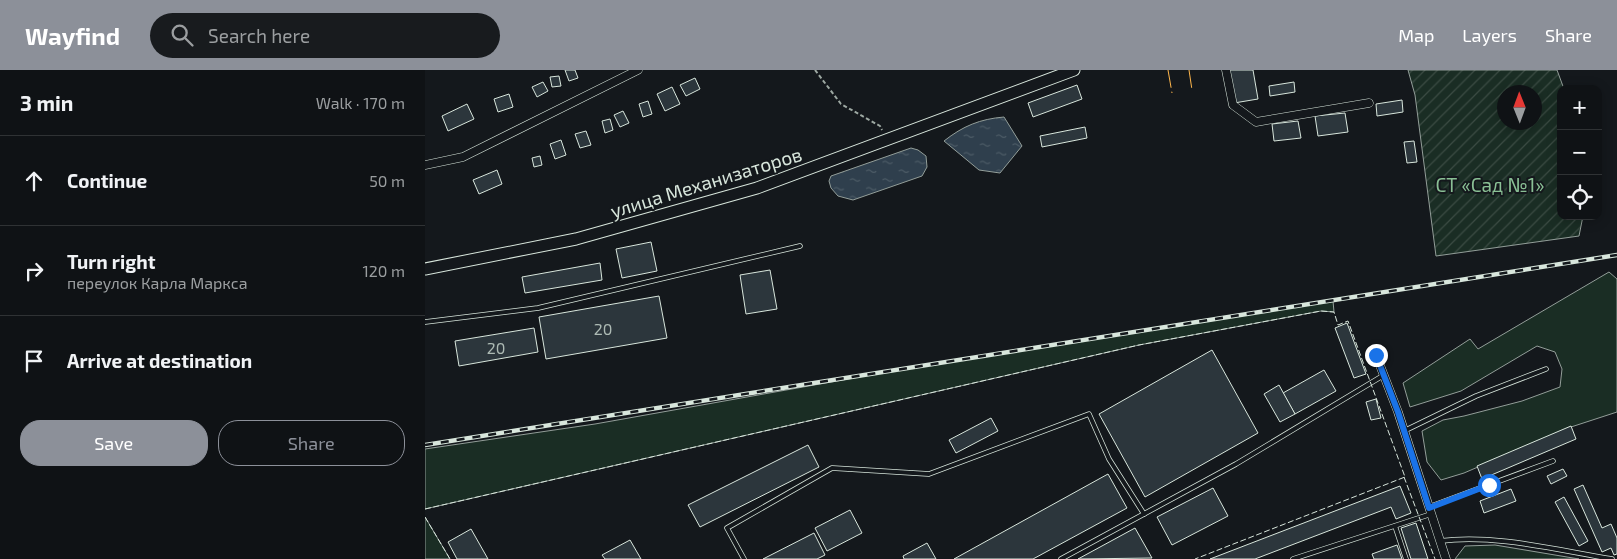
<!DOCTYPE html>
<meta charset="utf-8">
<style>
body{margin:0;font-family:"Exo 2",sans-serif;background:#181b1e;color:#f1f3f6}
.controls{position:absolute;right:15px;top:15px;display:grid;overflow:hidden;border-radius:10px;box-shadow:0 2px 12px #0003}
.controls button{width:45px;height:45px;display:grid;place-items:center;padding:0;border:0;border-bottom:1px solid #2f3234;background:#0f1215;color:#f1f3f6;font:25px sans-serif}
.compass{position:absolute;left:1072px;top:15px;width:45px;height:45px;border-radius:50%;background:#0f1215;box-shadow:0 2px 12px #0003;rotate:359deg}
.stop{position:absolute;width:15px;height:15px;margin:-11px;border:4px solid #1a73e8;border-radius:50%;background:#fff}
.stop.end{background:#1a73e8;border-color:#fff;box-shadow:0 1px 5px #0008}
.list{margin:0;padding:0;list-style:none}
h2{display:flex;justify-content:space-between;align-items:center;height:65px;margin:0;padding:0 20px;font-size:21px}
h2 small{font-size:16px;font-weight:400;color:#9b9ea0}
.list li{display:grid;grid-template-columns:32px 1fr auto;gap:15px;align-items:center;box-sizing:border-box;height:90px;padding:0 20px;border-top:1px solid #2f3234}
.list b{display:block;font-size:19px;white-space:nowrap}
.list p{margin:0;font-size:16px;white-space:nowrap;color:#9b9ea0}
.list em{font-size:16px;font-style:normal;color:#9b9ea0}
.actions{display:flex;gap:10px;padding:15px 20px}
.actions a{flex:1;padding:11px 0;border:1px solid #8c9099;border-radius:20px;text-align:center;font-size:18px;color:#8c9099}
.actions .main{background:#8c9099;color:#fff}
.icon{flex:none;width:28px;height:28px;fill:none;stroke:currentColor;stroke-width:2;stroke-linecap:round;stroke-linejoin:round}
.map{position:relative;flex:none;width:1192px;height:489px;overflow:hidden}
header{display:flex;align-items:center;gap:30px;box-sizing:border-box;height:70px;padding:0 25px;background:#8c9099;color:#fff}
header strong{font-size:24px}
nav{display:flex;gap:28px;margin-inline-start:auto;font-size:18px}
.search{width:350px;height:45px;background:#181b1e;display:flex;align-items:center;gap:12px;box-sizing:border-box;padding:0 18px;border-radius:28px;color:#9b9ea0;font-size:19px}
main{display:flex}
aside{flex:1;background:#0f1215}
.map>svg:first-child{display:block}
.grass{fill:#1a2d24;stroke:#939e99}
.garden{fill:url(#garden-furrows);stroke:#939e99;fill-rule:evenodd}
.water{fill:url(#water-ripples);stroke:#939e99}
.building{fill:#2c363c;stroke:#d8e6dc}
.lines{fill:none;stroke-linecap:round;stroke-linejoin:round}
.lane-casing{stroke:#d8e6dc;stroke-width:5.5}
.street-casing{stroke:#d8e6dc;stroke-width:9}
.secondary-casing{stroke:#d8e6dc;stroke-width:13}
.path{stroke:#9da8a2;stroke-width:2;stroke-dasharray:4 2.5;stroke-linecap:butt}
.lane{stroke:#14181c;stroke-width:4}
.street{stroke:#14181c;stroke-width:8}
.secondary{stroke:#14181c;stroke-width:11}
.rail-casing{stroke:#d8e6dc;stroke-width:4.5}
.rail{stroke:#14181c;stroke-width:2.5;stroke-dasharray:8;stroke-linecap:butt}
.fence{stroke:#d8e6dc;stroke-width:1;stroke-dasharray:6 2.5;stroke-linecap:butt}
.power{stroke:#ffb74d;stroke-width:1;stroke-dasharray:18 4 2.5 4;stroke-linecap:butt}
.route{stroke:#1a73e8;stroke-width:6}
.labels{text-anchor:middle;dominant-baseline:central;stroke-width:4;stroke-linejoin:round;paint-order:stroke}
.number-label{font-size:16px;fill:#adbab4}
.street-label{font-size:19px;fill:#d8e6dc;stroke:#14181c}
.park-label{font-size:19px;fill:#8ac095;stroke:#14181c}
</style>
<header>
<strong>Wayfind</strong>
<div class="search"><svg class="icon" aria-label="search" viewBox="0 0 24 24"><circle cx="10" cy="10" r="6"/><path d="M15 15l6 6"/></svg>Search here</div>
<nav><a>Map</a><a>Layers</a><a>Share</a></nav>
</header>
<main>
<aside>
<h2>3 min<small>Walk · 170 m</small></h2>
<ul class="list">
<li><svg class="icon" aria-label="ahead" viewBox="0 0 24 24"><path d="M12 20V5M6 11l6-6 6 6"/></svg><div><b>Continue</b></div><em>50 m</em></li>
<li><svg class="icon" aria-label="right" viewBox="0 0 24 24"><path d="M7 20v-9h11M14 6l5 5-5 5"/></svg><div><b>Turn right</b><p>переулок Карла Маркса</p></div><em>120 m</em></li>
<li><svg class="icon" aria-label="arrive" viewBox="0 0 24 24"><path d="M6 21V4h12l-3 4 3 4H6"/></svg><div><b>Arrive at destination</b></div></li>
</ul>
<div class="actions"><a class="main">Save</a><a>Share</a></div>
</aside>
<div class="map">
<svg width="1192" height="489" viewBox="0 0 1192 489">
<defs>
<pattern id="garden-furrows" width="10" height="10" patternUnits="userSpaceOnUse" patternTransform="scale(1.25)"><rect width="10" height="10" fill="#1a2d24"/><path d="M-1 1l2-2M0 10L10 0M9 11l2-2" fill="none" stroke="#3b4b43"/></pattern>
<pattern id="water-ripples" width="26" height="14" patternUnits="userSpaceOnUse" patternTransform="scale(1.25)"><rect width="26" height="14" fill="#2f3f4d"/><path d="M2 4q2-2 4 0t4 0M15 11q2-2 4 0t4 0" fill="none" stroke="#4c5b66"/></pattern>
</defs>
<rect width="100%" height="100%" fill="#14181c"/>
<g class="grass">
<path d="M1184,202L1192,209V342L1146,357L1039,403L1016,410L1002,392L997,361L1018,350L1039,346L1097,331L1135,317L1137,299L1130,282L1112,276L1036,321L985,337L978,313L1045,269L1053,279Z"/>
<path d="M908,231L909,242L896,241L714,275L0,439V379L170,354L485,298Z"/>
<path d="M0,447L25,489H0Z"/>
<path d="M1070,475L1154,489H1030L1040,476Z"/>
</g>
<path class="garden" d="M983,0H1132L1139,19H1136V146H1158L1154,166L1011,186L990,25ZM1080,22H1110V52H1080Z"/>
<g class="water">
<path d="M579,47L597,76L575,103L554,100L519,71C538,56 555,49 579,47Z"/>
<path d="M486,78L493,80L501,86L502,97L497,106L428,130L413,126L406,118L404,111L406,106Z"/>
</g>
<g class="building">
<path d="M140,0H150L153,8L144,11Z"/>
<path d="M804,0H828L833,29L809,33Z"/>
<path d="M134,6L136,16L127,17L125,7Z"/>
<path d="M270,8L275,19L261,26L255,15Z"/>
<path d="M118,12L123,21L112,27L107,17Z"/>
<path d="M869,12L870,22L845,26L844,16Z"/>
<path d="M652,15L657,29L608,47L603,33Z"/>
<path d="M247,17L255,34L240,41L232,24Z"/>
<path d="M84,24L88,37L73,42L69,29Z"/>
<path d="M977,30L978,42L952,46L951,34Z"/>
<path d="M223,31L227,44L218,47L214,34Z"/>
<path d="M42,34L49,49L23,61L17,46Z"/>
<path d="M198,41L204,53L195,57L189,45Z"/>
<path d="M920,43L923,62L893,66L890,46Z"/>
<path d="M185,49L188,60L180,63L177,51Z"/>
<path d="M873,51L876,68L849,71L847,54Z"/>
<path d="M660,57L662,68L617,77L615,66Z"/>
<path d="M161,61L166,75L155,78L150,64Z"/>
<path d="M136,70L141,85L130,89L125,74Z"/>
<path d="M989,71L992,92L982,93L979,72Z"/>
<path d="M115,86L117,95L109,97L107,88Z"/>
<path d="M72,100L77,114L54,124L48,110Z"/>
<path d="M226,172L232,201L197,208L191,179Z"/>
<path d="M175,193L177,210L100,223L97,207Z"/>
<path d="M345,200L352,239L321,244L315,205Z"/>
<path d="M234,226L242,268L121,289L114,247Z"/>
<path d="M922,253L941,304L929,308L910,258Z"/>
<path d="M109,258L113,282L34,296L30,271Z"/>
<path d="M787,280L833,363L720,427L674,344Z"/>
<path d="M899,300L911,321L870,344L858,323Z"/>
<path d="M854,315L870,344L855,352L839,324Z"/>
<path d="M951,329L956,348L946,350L941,332Z"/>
<path d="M566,348L573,361L531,383L524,370Z"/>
<path d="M1146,356L1151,369L1057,409L1052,396Z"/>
<path d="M383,375L394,397L275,457L263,435Z"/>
<path d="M1138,399L1142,406L1126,414L1122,406Z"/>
<path d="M683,404L702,438L608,489H529Z"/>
<path d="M1158,415L1177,458L1186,454L1192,468V484L1189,485L1186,478L1177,482L1149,419Z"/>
<path d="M975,416L986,443L971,449L966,437L830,489H785Z"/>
<path d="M788,418L803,446L747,475L732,447Z"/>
<path d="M1086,419L1091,431L1059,443L1055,431Z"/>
<path d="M1139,427L1163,471L1154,476L1130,432Z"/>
<path d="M425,440L437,463L402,481L390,458Z"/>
<path d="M991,453L1003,489H986L976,458Z"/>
<path d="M710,458L727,488L653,489Z"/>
<path d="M46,459L63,489H32L23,472Z"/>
<path d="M389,463L400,485L392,489H338Z"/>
<path d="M205,470L216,489H180L177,485Z"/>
<path d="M502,473L511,489H479L478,486Z"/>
<path d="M972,475L977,489H949L947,484Z"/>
</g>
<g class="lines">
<defs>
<g id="lane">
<path d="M0,252L113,238L375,176"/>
<path d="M979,361L1051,326L1121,299"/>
<path d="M1004,437L1128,391"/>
<path d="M970,456L981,489"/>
<path d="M1015,471C1071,464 1131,480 1187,489"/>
<path d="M319,489L302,458L407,398L504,404L664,344L684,389L719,444"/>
<path d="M636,489L811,394L959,305"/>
<path d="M868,489L1006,444"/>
</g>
<g id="street">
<path d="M801,0L808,35L831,52L944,33"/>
<path d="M0,95L38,87L213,0"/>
<path d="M951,285L973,342L1021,489"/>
</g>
<path id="secondary" d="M0,199L151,169L332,118L649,0"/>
</defs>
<use href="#lane" class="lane-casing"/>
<use href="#street" class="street-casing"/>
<use href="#secondary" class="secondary-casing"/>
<path class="path" d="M390,0L416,34L455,56L457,60"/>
<use href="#lane" class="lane"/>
<use href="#street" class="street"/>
<use href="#secondary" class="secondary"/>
<defs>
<path id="rail" d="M0,375L1192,185"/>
</defs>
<use href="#rail" class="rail-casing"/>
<use href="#rail" class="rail"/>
<g class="fence">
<path d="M979,407L1010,489"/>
<path d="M0,439L714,275L896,241L909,242L913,255L923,251L980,407L770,489"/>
<path d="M0,447L25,489"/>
</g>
<g class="power">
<path d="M743,0L747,23"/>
<path d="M764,0L767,20"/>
</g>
</g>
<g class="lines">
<path class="route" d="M951,285L973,342L1004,438L1064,415"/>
</g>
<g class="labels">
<g class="number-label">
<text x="178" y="258">20</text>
<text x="71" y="277">20</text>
</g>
<g class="street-label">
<text transform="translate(281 112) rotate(-17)">улица Механизаторов</text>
</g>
<g class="park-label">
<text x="1065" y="114">СТ «Сад №1»</text>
</g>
</g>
</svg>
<div class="controls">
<button>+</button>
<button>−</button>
<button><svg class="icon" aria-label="locate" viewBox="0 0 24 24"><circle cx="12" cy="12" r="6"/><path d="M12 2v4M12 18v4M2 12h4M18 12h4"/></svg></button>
</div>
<svg class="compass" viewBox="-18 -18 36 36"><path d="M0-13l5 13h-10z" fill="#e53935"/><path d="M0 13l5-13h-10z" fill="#9b9ea0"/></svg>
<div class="stop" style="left:1064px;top:415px"></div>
<div class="stop end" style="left:951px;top:285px"></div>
</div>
</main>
